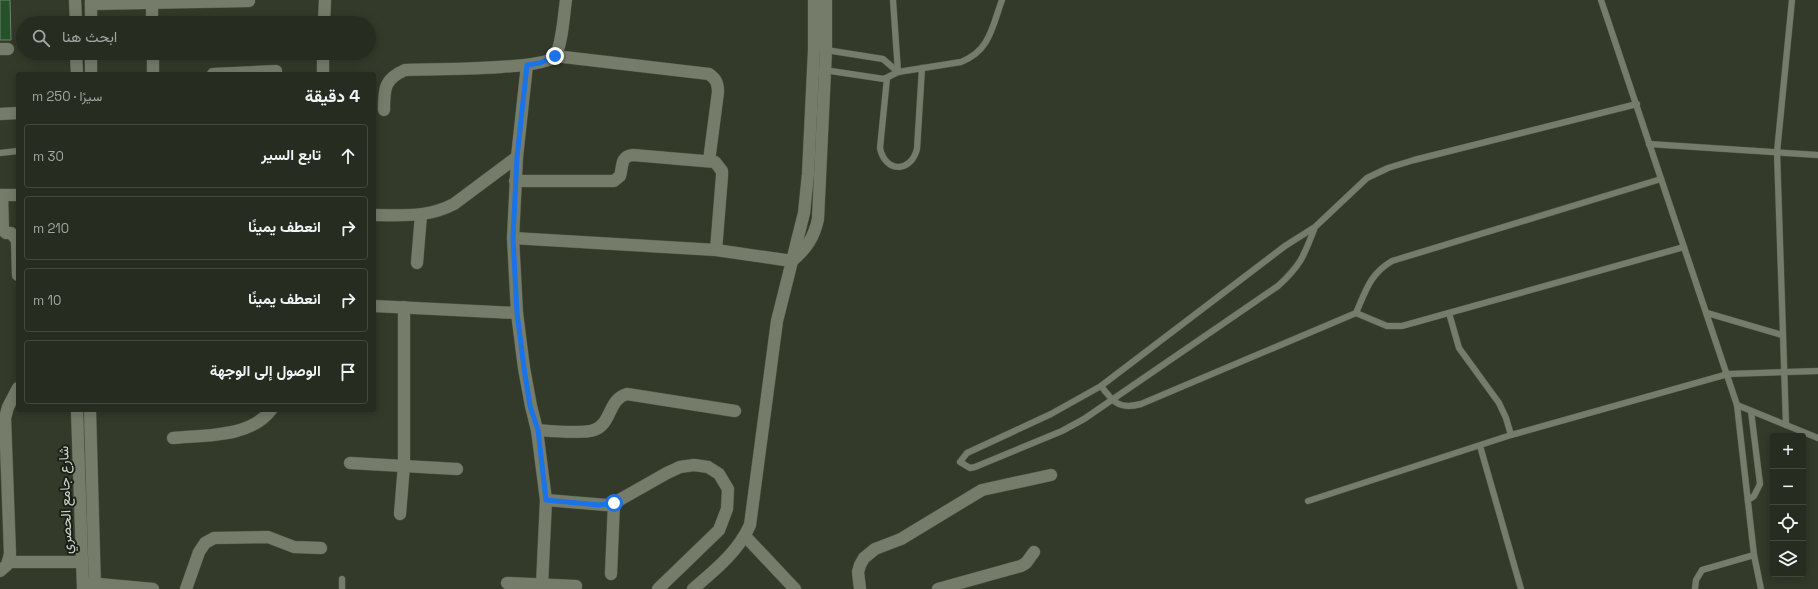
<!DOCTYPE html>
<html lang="ar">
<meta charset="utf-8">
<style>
body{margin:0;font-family:"Space Grotesk",Vazirmatn,sans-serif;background:#32382c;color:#f1f3f6;direction:rtl}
.controls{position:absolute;right:12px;bottom:12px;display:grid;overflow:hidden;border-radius:4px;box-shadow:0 2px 10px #0003}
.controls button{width:36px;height:36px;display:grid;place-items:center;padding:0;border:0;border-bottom:1px solid #42483d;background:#262c1f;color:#f1f3f6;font:20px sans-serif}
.stop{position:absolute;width:12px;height:12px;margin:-9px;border:3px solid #1a73e8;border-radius:50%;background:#fff}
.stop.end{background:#1a73e8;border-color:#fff;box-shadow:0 1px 4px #0008}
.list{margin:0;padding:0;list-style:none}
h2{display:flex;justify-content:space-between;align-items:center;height:52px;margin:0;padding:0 16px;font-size:17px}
h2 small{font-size:13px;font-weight:400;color:#a4a7a4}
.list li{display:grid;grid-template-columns:26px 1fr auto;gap:12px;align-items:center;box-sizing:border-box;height:64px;margin:0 8px 8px;padding:0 8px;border:1px solid #42483d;border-radius:4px}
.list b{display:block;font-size:15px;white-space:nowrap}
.list em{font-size:13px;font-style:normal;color:#a4a7a4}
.icon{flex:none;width:22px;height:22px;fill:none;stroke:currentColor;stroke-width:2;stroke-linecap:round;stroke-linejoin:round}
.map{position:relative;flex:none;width:1818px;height:589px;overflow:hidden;direction:ltr}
.search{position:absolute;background:#262c1f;box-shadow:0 2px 10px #0003;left:16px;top:16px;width:360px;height:44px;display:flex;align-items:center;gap:10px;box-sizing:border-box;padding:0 14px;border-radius:22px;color:#a4a7a4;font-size:15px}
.panel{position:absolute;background:#262c1f;box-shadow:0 2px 10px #0003;left:16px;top:72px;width:360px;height:340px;border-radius:4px;direction:rtl}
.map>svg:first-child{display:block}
.building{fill:#26522a;stroke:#728272}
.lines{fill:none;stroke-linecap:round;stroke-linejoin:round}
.service-casing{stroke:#505648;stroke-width:7}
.minor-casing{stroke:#505648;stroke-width:13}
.tertiary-casing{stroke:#505648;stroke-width:13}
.service{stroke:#757d6a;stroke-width:6}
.minor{stroke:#757d6a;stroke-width:12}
.tertiary{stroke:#757d6a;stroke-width:12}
.route{stroke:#1a73e8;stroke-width:5}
.labels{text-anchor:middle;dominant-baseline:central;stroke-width:4;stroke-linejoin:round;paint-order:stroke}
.street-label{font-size:14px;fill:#cfd3c9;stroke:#1c2018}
</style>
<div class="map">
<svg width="1818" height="589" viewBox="0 0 1818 589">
<rect width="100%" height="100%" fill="#333a29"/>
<path class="building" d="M0,0H10L11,40H0Z"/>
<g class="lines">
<defs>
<g id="service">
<path d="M893,0L898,72"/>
<path d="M1601,0L1737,405L1754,555L1761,589"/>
<path d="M826,50L883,59L898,72"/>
<path d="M824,70L884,79L898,72L961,62C990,51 992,27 1002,0"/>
<path d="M887,78L880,148C885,173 911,173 917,149L922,68"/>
<path d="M1649,144L1818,155"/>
<path d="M0,153L18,151"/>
<path d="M1315,227C1304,256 1301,265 1278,286L1084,419L1062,431L975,467L970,468L960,462L967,453L1051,414L1101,386L1285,246L1315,227L1367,178L1388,168L1414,160L1637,104"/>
<path d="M1356,313L1387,326H1402L1684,247"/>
<path d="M1449,313L1459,348L1499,403L1506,418L1511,435"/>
<path d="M1707,313L1782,335"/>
<path d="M1101,386C1113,402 1119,410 1141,404L1356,313C1366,290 1370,274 1392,261L1661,179"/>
<path d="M1737,405L1818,438"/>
<path d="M1786,425L1777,152L1792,0"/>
<path d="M1480,446L1521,589"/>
<path d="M1748,500L1754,496L1760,484L1751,411"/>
<path d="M1308,501L1511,435L1728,374L1818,371"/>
<path d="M342,589V579"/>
<path d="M1695,589L1696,580L1702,570L1754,555"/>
</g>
<g id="minor">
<path d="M75,0L76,23"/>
<path d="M91,0V23"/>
<path d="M152,2V23"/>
<path d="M91,4L249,1"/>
<path d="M324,23L325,0"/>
<path d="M0,49H8"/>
<path d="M76,53L77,74"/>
<path d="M91,53V74"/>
<path d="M153,53V74"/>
<path d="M555,56L709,74C716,79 718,83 718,92L709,161"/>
<path d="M527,65L517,157L513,238L517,313L524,368L531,406L537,430L546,500L542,585"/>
<path d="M213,74L276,71"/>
<path d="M323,74V53"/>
<path d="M384,110C384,89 384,79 405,70C429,69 541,70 554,57C562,49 564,12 566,0"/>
<path d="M0,114L18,113"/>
<path d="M515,181H614L620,176C623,167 620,156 633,155L715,162L722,171V176L716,250"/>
<path d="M0,195H18"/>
<path d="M2,195L3,230L6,233H11L17,240L18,275"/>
<path d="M374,215C404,215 427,218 454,204L517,157"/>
<path d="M513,238L716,250L792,261"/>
<path d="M417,263L421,215"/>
<path d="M374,306L517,313"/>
<path d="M77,410L83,589"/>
<path d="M90,410L95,589"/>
<path d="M537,430C551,431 583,434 594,430C612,424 608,399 627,394L735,411"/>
<path d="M173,438C204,435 250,438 271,410"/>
<path d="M350,463L457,469"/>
<path d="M546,500L606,505L614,503L667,473L680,467L694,465L708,467L719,474L728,489L727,509L719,530L658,589"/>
<path d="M400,514L404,465V307"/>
<path d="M745,536L795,589"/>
<path d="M8,562H82"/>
<path d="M0,571L7,565L10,554L5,418L8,407L18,388"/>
<path d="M611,574L614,503"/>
<path d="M88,583L153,589"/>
<path d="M507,583L576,586"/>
<path d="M186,589L199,552L205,543L214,538L268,537L294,547L321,548"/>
<path d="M860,589L858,572L860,565L864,558L875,549L901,539L982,490L1051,475"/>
<path d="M938,589L1021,566L1026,563L1034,552"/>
</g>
<g id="tertiary">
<path d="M792,261C806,249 814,238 818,219L826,50V0"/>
<path d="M693,589C715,570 738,552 750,525L777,321L804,213L808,174L814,50V0"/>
</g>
</defs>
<use href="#service" class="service-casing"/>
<use href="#minor" class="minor-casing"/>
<use href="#tertiary" class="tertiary-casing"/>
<use href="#service" class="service"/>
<use href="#minor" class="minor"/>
<use href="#tertiary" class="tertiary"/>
</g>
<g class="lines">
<path class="route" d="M555,56L540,63L527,65L517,157L513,238L517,313L524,368L530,406L538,430L546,500L599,505L614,503"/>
</g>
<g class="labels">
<g class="street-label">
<text transform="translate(65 500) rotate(-92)">شارع جامع الحصري</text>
</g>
</g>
</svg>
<div class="controls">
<button>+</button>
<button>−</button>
<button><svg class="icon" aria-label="locate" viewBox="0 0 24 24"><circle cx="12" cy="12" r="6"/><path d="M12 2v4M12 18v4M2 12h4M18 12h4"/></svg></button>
<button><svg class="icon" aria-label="layers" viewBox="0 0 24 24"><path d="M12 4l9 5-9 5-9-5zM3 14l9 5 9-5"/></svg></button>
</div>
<div class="stop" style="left:614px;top:503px"></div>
<div class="stop end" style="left:555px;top:56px"></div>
<div class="search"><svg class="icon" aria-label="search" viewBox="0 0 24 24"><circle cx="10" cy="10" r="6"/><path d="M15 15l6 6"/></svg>ابحث هنا</div>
<section class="panel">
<h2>4 دقيقة<small>سيرًا · 250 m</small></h2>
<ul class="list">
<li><svg class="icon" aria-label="ahead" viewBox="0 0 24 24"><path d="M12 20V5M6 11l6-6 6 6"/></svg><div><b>تابع السير</b></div><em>30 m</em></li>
<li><svg class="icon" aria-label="right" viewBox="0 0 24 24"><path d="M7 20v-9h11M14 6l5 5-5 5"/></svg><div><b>انعطف يمينًا</b></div><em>210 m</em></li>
<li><svg class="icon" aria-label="right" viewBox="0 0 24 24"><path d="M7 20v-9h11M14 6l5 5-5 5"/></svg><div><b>انعطف يمينًا</b></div><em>10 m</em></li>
<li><svg class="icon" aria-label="arrive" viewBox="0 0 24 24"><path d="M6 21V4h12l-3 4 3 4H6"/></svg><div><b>الوصول إلى الوجهة</b></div></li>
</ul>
</section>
</div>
